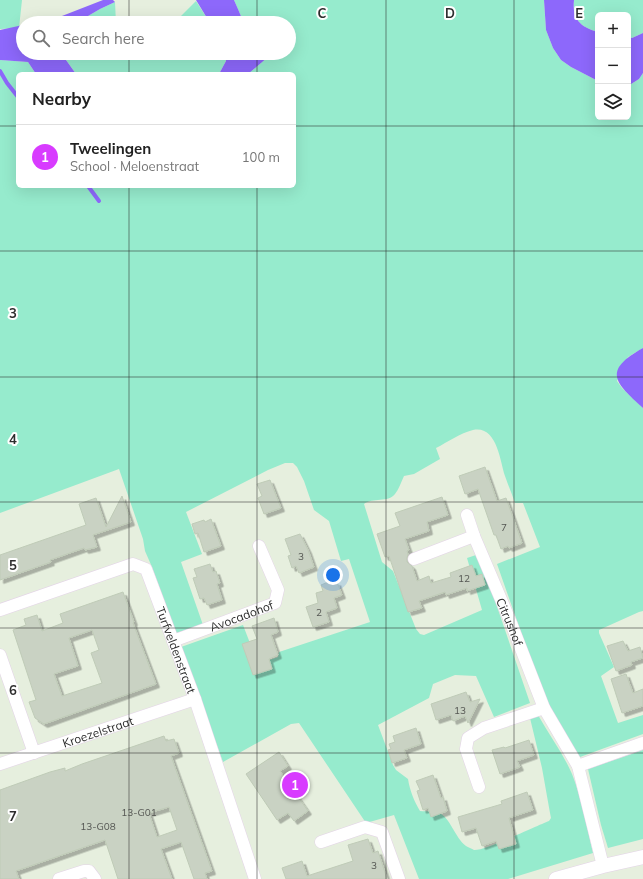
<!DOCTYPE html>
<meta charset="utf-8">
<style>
body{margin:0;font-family:Mulish,sans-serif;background:#f6f6f6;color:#222}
.controls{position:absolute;right:12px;top:12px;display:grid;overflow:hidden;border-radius:6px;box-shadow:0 4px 16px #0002}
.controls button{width:36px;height:36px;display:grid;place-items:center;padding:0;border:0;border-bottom:1px solid #e0e0e0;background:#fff;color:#222;font:20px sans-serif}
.you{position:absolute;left:333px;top:575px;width:14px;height:14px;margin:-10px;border:3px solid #fff;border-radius:50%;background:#1a73e8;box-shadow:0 0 0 6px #1a73e833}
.badge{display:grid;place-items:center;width:26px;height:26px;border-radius:50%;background:#d83bff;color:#fff;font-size:13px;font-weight:700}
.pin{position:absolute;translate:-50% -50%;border:2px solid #fff;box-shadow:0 1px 4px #0006}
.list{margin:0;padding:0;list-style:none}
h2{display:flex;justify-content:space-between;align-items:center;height:52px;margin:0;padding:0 16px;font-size:17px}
h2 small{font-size:13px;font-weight:400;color:#767676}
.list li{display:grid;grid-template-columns:26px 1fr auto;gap:12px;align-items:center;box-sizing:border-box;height:64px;padding:0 16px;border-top:1px solid #e0e0e0}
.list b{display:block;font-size:15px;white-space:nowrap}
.list p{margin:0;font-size:13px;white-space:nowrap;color:#767676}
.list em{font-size:13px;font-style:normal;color:#767676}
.icon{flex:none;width:22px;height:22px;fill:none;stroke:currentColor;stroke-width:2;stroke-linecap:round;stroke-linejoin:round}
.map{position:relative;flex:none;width:643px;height:879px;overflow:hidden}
.search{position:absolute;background:#fff;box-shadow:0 4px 16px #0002;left:16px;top:16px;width:280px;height:44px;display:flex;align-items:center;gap:10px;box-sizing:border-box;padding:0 14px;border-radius:22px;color:#767676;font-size:15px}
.panel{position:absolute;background:#fff;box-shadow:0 4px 16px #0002;left:16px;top:72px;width:280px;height:116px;border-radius:6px}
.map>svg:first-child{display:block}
.green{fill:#96ebcd}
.water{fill:#8d68fb}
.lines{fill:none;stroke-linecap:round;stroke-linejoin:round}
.stream{stroke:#8d68fb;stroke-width:4}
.building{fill:#c9d2c3;stroke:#bfcbb7;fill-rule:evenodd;filter:url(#shadow)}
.minor-casing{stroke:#e3d3e7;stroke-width:13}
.tertiary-casing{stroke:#e3d3e7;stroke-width:15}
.minor{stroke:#fff;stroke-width:12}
.tertiary{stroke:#fff;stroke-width:14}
.grid{fill:none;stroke:#2d2d2d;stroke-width:1;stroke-opacity:0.55}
.labels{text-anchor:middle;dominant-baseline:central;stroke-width:4;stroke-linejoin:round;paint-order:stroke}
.number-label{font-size:10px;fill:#545652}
.street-label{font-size:12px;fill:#2d2d2d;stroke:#fff}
.grid-label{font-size:13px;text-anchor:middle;font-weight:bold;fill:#2d2d2d;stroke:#fff;stroke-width:4;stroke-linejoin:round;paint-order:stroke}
</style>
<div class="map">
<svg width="643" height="879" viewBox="0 0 643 879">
<defs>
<filter id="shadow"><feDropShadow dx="3.5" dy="3.5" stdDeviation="0" flood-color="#0004"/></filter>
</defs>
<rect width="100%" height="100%" fill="#e6efde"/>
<g class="green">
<path d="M0,0H22L19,28L0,29Z"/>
<path d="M234,0H544L546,30L553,48L561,60L571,67L598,81V117H628V86L639,79L643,73V348L628,357L617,381L622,388L643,408V611L639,612L599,630V633L614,667L601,676L618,723L643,715V734L580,757L564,732L542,692L497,564L540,547L523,503H515C512,494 508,485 505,476C500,461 497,425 473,430C460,433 448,442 436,448L440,459L414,474L404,476C401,482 399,489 395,494C388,503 373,497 364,504L382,562L393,571L416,629L420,634L424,635L482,610L467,558L479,554L530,703L494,717L476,676L455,675L433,684L429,698L378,725L393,765L396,770L408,779C410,791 414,801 420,811C426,812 433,810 439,813C450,817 455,838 466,846C468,847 472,849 474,850C484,851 536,826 549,821L551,818L550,813L542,768L530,718L538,715C549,735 563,753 572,774C582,799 587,827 593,853L508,879H419L394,815L366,823L299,723L291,724L223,762L181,647L243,625L258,664L278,657L279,652L370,622L349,559L341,561L329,521L314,510L304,481L297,467L293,463H285L268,470L186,512L202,554L181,562L203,625L176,633L152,567L145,551L143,539L119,469L0,513V60L28,62L36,74H18V186H294V74H248L268,57L265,53H289V23H244Z"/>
<path d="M574,0H643V33L632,38L628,37V15H598V32C580,27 572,19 574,0Z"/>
<path d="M196,1L210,23H174Z"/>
<path d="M115,2L116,23H76L100,9Z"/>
<path d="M61,53H225L226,61L219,74H76Z"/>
<path d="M643,750V839L608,848L601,825L588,769Z"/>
</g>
<g class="water">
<path d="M103,0H113L115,2L100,9L76,23H44Z"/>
<path d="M196,0H234L244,23H210Z"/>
<path d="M544,0H574C572,19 580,27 598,32V81L571,67L561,60L553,48L546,30Z"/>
<path d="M23,25V53H61L76,74H36L28,62L0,60V30Z"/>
<path d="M643,33V73L639,79L628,86V37L632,38Z"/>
<path d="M225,53H265L268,57L248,74H219L226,61Z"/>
<path d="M643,348V408C615,382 602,371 643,348Z"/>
</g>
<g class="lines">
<g class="stream">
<path d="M0,71L7,83L18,97"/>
<path d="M88,186L99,201"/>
</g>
</g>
<g class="building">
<path d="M485,467L497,501L506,498L522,543L509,548L508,546L501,549L496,535H494L478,489L465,494L459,476Z"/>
<path d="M270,480L281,508L264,514L258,498L262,496L257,484Z"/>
<path d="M122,496L131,522L93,535L97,547L85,550L84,548L50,560L51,562L0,580V555L86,525L79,504L96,498L106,527Z"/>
<path d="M442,497L448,515L427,522L429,531L405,539L409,550L407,551L408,554L407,558V562L412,566L417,581L429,576L431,583L451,577L450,573L472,565L476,576L482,574L485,585L467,591V588L446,595L445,592L419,601L422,608L408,612L389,556L385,557L377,534L400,526L395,513Z"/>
<path d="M211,519L221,546L204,552L198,533L195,534L192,524L204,520L205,522Z"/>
<path d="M300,534L308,550L314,567L299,573L296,566L292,568L288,556L291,555L285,539Z"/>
<path d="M210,564L213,572L216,571L220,583L217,584L222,600L207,605L204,598L200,599L193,578L197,577L194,569Z"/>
<path d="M333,580L335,583L337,582L342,595L334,598L337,608L326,612L329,622L313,627L306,607L318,603L316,593L323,591L321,585Z"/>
<path d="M123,592L134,622L133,623L156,684L44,724L35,718L29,702L36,700L13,630L26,625L24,619L37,615L42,631L63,623L60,614ZM92,630L99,650L91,653L102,683L62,696L54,674L78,666L69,638Z"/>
<path d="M274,618L278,632L271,635L278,655L269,659L272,669L253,675L242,644L257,639L252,626Z"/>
<path d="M623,641L628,651L640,647L643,658L631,662L632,665L616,671L607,646Z"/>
<path d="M626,674L633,693L643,689V706L622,713L611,679Z"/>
<path d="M466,692L470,702L480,699L468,723L465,716L453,721L451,715L436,720L431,704Z"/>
<path d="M416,728L421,744L404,750L407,758L392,763L388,750L391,749L389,744L395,742L393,736Z"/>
<path d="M164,736L166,741L174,739L179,753L171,756L212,871L205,873L207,879H194L181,842L161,849L172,879H118L105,840L16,871L19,879H0V790L50,772L65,768V771L82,764ZM169,807L177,830L157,837L149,813Z"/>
<path d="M529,740L534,755L517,761L520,767L500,774L492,750L504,747L505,748Z"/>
<path d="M279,752L288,766L280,771L308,811L294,821L288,813L277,820L246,774Z"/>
<path d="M433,775L441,798L443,797L447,811L431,817L428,808L423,810L417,791L420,790L416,781Z"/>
<path d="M527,792L533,810L509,818L516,844L499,849L496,841L482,846L476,828L462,832L458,817L502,804L501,801Z"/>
<path d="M368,839L373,853L378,851L387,879H286L282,868L302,861L307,876L353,861L348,845Z"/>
</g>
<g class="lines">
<defs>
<g id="minor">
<path id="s1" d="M467,515L474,536L511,623L544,708L578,766L603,866"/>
<path d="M414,559L474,536"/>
<path id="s2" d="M0,610L133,564L146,569L195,699L255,879"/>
<path id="s3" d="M173,641L275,603L278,590L259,546"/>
<path d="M0,655L34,753"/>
<path id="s4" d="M0,764L195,699"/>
<path d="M578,766L643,743"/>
<path d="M479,787L466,749L468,738L484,728L544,708"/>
<path d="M321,842L365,827L382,832L399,879"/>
<path d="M59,879L84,871H89L95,879"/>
</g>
<path id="tertiary" d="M556,879L603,866L643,857"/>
</defs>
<use href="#minor" class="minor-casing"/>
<use href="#tertiary" class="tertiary-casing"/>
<use href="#minor" class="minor"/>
<use href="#tertiary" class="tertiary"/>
</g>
<path class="grid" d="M129,0V23M257,0V23M386,0V879M514,0V879M129,53V74M257,53V74M0,126H18M294,126H643M129,186V879M257,186V879M0,251H643M0,377H643M0,502H643M0,628H643M0,753H643"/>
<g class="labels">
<g class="number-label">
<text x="504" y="527">7</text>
<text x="301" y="556">3</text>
<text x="464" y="578">12</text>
<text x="319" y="612">2</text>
<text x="460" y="710">13</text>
<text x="139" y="812">13-G01</text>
<text x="98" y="826">13-G08</text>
<text x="374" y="865">3</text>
</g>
<g class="street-label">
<text stroke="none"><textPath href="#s3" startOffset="73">Avocadohof</textPath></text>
<text stroke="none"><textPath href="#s1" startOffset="115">Citrushof</textPath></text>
<text stroke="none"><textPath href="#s2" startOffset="241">Turfveldenstraat</textPath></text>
<text stroke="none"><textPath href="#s4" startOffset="103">Kroezelstraat</textPath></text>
</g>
</g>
<g class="grid-label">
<text x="322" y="18">C</text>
<text x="450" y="18">D</text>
<text x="579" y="18">E</text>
<text x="13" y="318">3</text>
<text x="13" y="444">4</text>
<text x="13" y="570">5</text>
<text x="13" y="695">6</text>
<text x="13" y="821">7</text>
</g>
</svg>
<div class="controls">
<button>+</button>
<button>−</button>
<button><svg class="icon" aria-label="layers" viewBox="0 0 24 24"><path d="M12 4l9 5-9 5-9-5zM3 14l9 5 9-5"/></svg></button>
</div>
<div class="you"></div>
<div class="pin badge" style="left:295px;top:785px">1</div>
<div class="search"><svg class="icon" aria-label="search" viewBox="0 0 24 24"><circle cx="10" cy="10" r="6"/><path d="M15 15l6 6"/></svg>Search here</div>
<section class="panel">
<h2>Nearby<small></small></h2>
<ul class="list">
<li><span class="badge">1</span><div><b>Tweelingen</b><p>School · Meloenstraat</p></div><em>100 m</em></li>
</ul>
</section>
</div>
